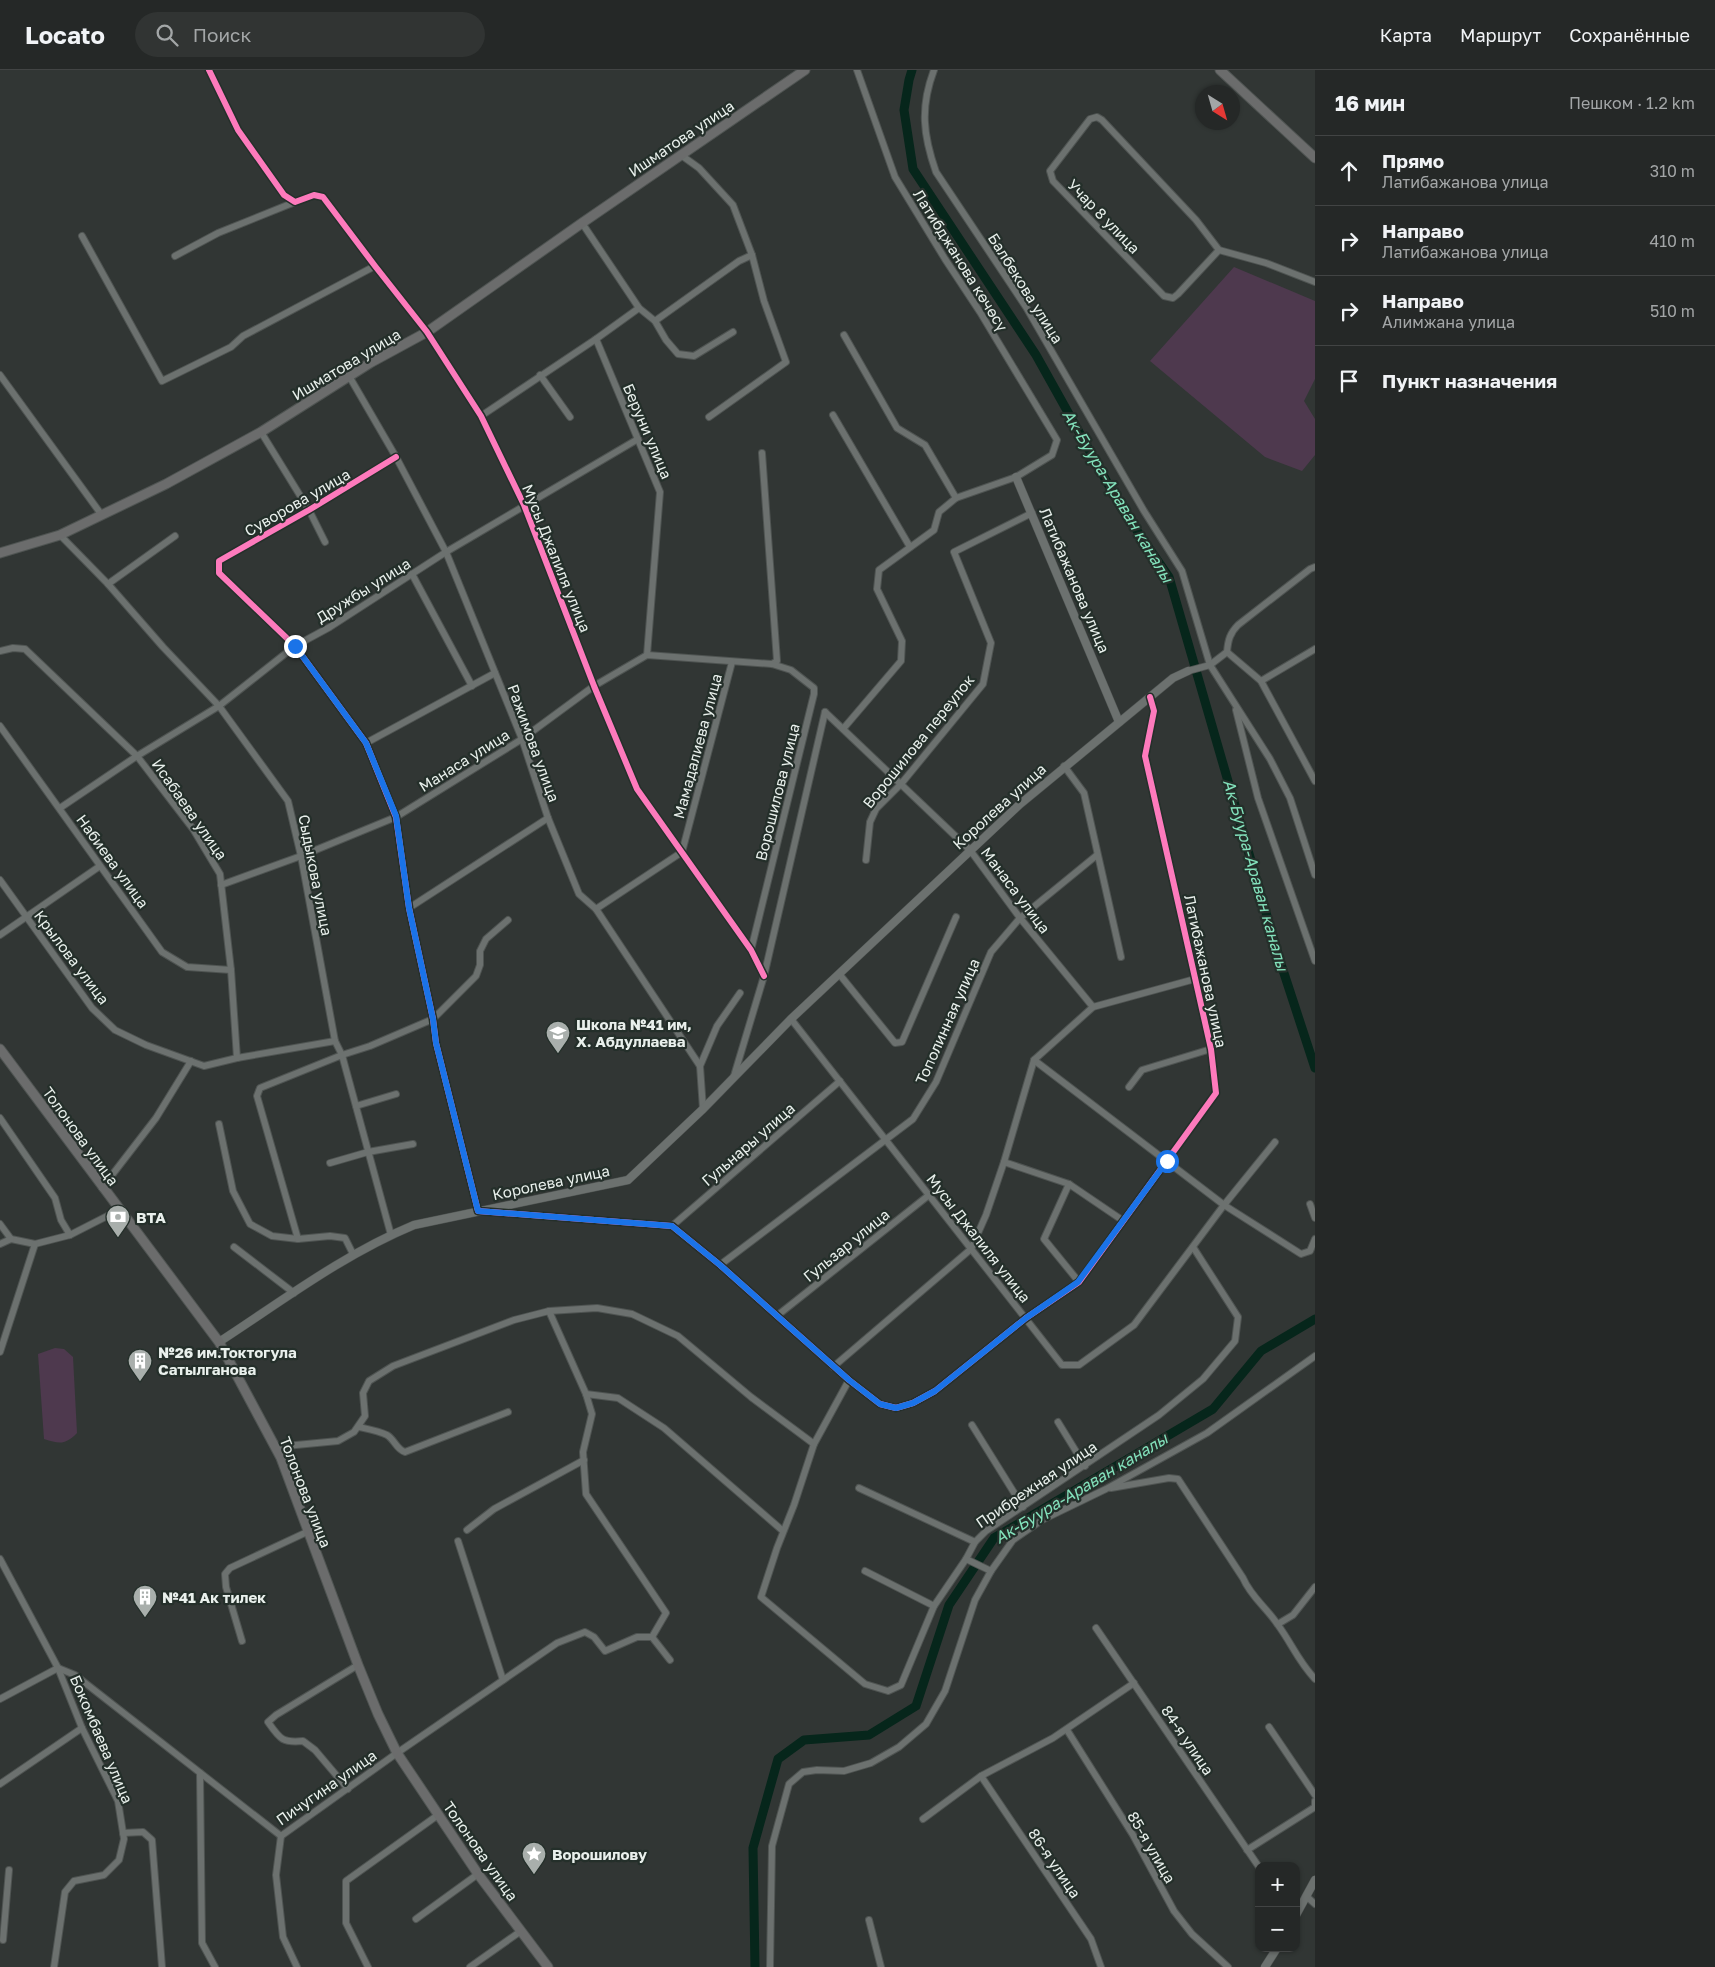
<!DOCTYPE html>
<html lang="ru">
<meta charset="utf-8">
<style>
body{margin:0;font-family:"Golos Text",sans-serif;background:#313433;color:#f1f3f6}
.controls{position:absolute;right:15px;bottom:15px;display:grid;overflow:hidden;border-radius:10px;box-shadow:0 1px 4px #0004}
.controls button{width:45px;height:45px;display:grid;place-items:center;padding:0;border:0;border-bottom:1px solid #424444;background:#252827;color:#f1f3f6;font:25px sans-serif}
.compass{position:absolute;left:1195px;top:15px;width:45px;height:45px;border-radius:50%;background:#252827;box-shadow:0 1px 4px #0004;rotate:143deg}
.stop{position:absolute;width:15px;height:15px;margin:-11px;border:4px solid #1a73e8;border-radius:50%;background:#fff}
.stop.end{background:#1a73e8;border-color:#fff;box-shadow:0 1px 5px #0008}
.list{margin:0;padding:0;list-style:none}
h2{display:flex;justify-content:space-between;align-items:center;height:65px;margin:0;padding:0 20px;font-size:21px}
h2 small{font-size:16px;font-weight:400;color:#a3a6a7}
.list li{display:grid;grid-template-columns:32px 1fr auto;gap:15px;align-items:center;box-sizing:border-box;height:70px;padding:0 20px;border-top:1px solid #424444}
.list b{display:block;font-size:19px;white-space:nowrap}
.list p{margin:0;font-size:16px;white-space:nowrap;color:#a3a6a7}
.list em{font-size:16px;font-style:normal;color:#a3a6a7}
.icon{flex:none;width:28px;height:28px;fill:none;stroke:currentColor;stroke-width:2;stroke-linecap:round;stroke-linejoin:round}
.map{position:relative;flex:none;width:1315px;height:1897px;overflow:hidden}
header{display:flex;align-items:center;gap:30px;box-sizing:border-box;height:70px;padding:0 25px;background:#252827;border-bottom:1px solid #424444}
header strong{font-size:24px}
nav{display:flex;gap:28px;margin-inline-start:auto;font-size:18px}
.search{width:350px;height:45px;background:#313433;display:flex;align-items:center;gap:12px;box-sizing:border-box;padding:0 18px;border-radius:28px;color:#a3a6a7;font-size:19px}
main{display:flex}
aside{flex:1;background:#252827}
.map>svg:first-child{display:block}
.green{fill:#4e394e}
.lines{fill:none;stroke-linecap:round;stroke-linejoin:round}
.canal{stroke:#06261b;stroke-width:9}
.minor-casing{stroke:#4f5452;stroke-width:8}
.tertiary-casing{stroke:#4f5452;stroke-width:9}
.secondary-casing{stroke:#4f5452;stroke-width:11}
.minor{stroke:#6c716f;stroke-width:6}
.tertiary{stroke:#6c716f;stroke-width:8}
.secondary{stroke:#6b6c6c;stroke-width:9}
.cycleway-casing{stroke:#242f2a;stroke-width:9}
.cycleway{stroke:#fd7abc;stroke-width:6}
.route{stroke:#1a73e8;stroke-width:6}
.labels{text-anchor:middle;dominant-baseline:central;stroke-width:4.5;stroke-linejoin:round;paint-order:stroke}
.street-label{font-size:15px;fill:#e9f0ec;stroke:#242f2a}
.poi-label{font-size:15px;font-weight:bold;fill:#e9f0ec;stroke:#242f2a;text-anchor:start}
.water-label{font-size:16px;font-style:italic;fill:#83e2bc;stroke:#242f2a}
</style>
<header>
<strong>Locato</strong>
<div class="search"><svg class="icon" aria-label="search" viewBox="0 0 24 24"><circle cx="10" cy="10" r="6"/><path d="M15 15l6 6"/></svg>Поиск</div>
<nav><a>Карта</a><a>Маршрут</a><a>Сохранённые</a></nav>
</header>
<main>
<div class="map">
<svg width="1315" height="1897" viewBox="0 0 1315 1897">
<rect width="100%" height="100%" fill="#313634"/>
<g class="green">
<path d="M1234,197L1315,231V309L1304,331L1315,349V385L1302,401L1265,387L1150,291Z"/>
<path d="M55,1278L64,1279L73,1287L77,1363C65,1375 60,1374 44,1369L38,1284Z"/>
</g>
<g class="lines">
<g class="canal">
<path d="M912,0L909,10L904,40L913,99L1036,285L1122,439L1169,507L1280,891L1315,998"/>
<path d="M755,1897L753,1778L778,1689L804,1670L869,1665L916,1636L949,1535L994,1468L1213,1339L1261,1281L1315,1249"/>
</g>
<defs>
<g id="minor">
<path d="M209,0L238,60L284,125L295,132L314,125L323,127L375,196L427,262L481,346L524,435L594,616L637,719L751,880L764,906"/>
<path d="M934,0C920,37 923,65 936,102L1026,237L1144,441L1182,501L1210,595L1270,689L1290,728L1315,805"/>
<path d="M681,85L699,98L733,135L752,185L764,231L786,292L709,347"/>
<path d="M582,153L639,238L655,251L666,270L678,284L694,286L733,262"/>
<path d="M82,166L162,311L231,277L243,266L375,196"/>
<path d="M1219,180L1178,224L1173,228L1164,226L1053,111L1050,101L1090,49L1097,47L1102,50L1196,150L1219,180L1266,193L1315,212"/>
<path d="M175,186L218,163L295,132"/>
<path d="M655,251L739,191L752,185"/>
<path d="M844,265L897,358L925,375L956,428"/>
<path d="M596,269L660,422L647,585"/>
<path d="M0,305L101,444"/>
<path d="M540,305L570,347"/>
<path d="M349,306L396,387L446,482L522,669L548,748L579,824L596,839L700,996L703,1039"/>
<path d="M833,345L910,477"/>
<path d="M481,346L596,269L639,238"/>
<path d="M261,362L309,440L325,472"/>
<path d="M762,383L777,591L772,594"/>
<path d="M396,387L309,440L219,491V503L295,576L366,673L396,747L409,838L433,949L436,973L478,1141L672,1156L720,1195L849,1310L880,1334L896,1338L913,1333L935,1321L1026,1248L1079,1212L1216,1023L1211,979L1145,686L1154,641L1150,627"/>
<path d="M60,465L108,514L163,577L219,636L288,731L301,786L335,971L342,985L391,1165"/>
<path d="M412,504L472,616"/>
<path d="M108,514L175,466"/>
<path d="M0,581L13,578L25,579L137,686L193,759L220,804L231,900L237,988"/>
<path d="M1227,582L1261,611L1315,711"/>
<path d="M1188,601L1210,595L1227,582C1228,570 1230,563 1238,555L1310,499L1315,497"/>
<path d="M1261,611L1315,579"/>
<path d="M1236,640L1258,728L1315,891"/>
<path d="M825,642L970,780L1020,848L1093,937"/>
<path d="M0,656L162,882L187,897L231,900"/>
<path d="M843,659L901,591L902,571L877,519L879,500L934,460L939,442L956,428L1016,407L1052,385L1057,370L980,242L945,189L895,107L857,0"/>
<path d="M366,673L495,603"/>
<path d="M1064,696L1084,723L1121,887"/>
<path d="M60,738L137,686L219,636L295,576L330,557L446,482L638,369"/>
<path d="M866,790L870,752L876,739L901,714L983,614L991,573L954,482L1032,443"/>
<path d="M0,810L92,938L115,960L146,975L204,996L237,988L335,971"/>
<path d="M221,815L301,786L396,747L522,669L594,616L647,585L772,594L791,600L814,618V624L751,880"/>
<path d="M409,838L548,748"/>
<path d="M596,839L682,782L732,592"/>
<path d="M0,865L100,796"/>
<path d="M840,905L895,973L902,972L956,847"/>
<path d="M791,949L1062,1295H1079L1134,1255L1224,1135L1275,1072"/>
<path d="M1034,990L1224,1135L1301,1184L1310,1181L1315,1169"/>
<path d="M700,996L717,956L740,923"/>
<path d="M734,1006L764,906L825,642"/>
<path d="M1129,1017L1142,1000L1211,979"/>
<path d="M356,1036L396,1024"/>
<path d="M0,1048L55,1128L61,1150L70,1165"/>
<path d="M219,1054L233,1121L250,1154L272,1166L298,1169L330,1166L345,1168L353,1184"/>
<path d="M1004,1092L1069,1114L1122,1150"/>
<path d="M330,1093L368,1082L413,1074"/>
<path d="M1069,1114L1044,1169L1079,1212"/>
<path d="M102,1118L156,1048L191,991"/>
<path d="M1310,1134L1315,1148"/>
<path d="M0,1154L11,1169L35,1174L70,1165L119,1140"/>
<path d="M672,1156L840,1011"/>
<path d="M298,1169L257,1026L260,1018L342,985L370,976L433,949L476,906L480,895V881L486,869L508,850"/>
<path d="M0,1174L11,1169"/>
<path d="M234,1177L294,1223"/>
<path d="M720,1195L913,1049L936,1012L991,882L1020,848L1097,785"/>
<path d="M549,1241L586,1324L592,1344L583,1382L586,1424L666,1543L652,1567"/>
<path d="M778,1245L929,1125"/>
<path d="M0,1282L35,1174"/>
<path d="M833,1297L971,1179L986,1145L1004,1092L1034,990L1093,937L1195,909"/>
<path d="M849,1310L814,1374L794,1435L777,1478L761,1527L865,1614L888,1621L901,1615L934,1536L966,1489L975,1472L986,1461L1159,1345L1203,1309L1235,1271L1238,1247L1193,1177"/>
<path d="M586,1324L618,1328L664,1358L783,1461"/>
<path d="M1058,1352L1085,1396"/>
<path d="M972,1355L1023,1437"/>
<path d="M359,1357C368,1359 379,1361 387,1365C395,1370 396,1379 405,1382L508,1342"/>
<path d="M275,1377L338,1371L354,1362L365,1346L363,1323L369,1311L393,1296L514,1250L549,1241L597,1238L632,1244L678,1266L751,1327L814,1374"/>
<path d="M859,1418L975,1472"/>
<path d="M1111,1418L1169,1408L1178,1409L1243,1508C1251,1527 1267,1538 1278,1555C1292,1574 1298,1591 1315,1609"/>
<path d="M467,1460L494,1439L584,1390"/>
<path d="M458,1471L503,1610"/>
<path d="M0,1489L58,1598L82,1658L118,1731L124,1769L119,1790L104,1805L74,1811L65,1822L54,1897"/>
<path d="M966,1489L991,1501"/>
<path d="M865,1501L934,1536"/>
<path d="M1278,1554L1293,1545L1315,1517"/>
<path d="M1096,1558L1259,1797"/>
<path d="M242,1571L226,1517L225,1504L230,1498L307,1462"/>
<path d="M0,1629L58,1598L75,1605L281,1766"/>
<path d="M1269,1657L1315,1725"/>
<path d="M1067,1660L1133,1765L1174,1841L1192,1864L1228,1897"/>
<path d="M200,1703L202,1873L215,1897"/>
<path d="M981,1706L1091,1869L1101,1897"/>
<path d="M0,1714L82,1658"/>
<path d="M348,1719L315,1680L303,1671C282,1673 280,1669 268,1652L276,1645L358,1595"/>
<path d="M923,1749L981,1706L1053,1668L1134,1613"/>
<path d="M123,1763L143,1762L152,1770L162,1897"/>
<path d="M281,1766L397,1683L557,1573L585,1562L594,1567L605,1581L637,1567H652L670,1590"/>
<path d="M281,1766L276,1805L283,1867L297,1897"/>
<path d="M1247,1780L1315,1737V1731"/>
<path d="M1306,1826L1315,1834"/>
<path d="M416,1849L478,1804"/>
<path d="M869,1850L881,1897"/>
<path d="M3,1870L9,1800"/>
<path d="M368,1897L346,1853V1811L438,1745"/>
<path d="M470,1897L521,1861"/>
<path d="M770,1897L772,1776L789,1714L803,1702L817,1700L844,1701L871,1693L899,1677L926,1654L945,1621L975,1530L991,1501L1013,1470L1042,1450L1106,1419L1207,1363L1315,1286"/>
</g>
<g id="tertiary">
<path d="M1016,407L1119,652"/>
<path d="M219,1272C282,1231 344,1184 414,1155L628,1110L703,1039L791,949L1019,735L1173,608L1188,601"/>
<path d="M1296,1845L1315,1810"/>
<path d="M1265,1897L1277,1878"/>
</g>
<g id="secondary">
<path d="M1220,0L1315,88"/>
<path d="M0,483L60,465L166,414L261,362L370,293L427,262L582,153L805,0"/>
<path d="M0,979L219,1272L281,1388L358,1595L378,1644L397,1683L478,1804L548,1897"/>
</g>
</defs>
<use href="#minor" class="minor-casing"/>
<use href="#tertiary" class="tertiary-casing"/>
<use href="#secondary" class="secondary-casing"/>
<use href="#minor" class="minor"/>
<use href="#tertiary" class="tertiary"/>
<use href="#secondary" class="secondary"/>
<defs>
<g id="cycleway">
<path d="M209,0L238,60L284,125L295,132L314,125L323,127L375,196L427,262L481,346L524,435L594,616L637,719L751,880L764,906"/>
<path d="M396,387L309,440L219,491V503L295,576L366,673L396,747L409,838L433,949L436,973L478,1141L672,1156L720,1195L849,1310L880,1334L896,1338L913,1333L935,1321L1026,1248L1079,1212L1216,1023L1211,979L1145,686L1154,641L1150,627"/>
</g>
</defs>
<use href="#cycleway" class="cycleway-casing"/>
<use href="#cycleway" class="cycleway"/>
</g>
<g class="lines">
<path class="route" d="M295,576L366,673L396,746L409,838L433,949L436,973L478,1141L672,1156L720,1195L849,1310L880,1334L896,1338L913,1333L935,1321L1026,1248L1078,1212L1167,1091"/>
</g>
<defs>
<symbol id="school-pin" viewBox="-11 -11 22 30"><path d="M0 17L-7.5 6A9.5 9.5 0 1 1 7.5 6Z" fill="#a9afac" stroke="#242f2a"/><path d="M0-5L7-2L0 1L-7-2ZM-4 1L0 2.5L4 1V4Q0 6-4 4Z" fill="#fff"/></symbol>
<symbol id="bank-pin" viewBox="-11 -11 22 30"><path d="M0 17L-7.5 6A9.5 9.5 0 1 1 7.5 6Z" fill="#a9afac" stroke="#242f2a"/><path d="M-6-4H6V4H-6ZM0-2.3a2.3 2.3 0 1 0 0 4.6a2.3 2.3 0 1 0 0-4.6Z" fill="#fff"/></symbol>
<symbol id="building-pin" viewBox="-11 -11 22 30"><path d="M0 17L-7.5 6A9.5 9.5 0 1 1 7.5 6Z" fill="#a9afac" stroke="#242f2a"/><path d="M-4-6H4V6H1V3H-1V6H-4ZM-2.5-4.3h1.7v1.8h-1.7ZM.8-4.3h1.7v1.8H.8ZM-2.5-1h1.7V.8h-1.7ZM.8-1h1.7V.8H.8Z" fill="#fff"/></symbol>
<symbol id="sight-pin" viewBox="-11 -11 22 30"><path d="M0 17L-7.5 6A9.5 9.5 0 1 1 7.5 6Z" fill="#a9afac" stroke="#242f2a"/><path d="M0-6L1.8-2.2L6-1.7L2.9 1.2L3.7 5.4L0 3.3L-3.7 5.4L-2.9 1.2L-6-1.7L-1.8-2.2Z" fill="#fff"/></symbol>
</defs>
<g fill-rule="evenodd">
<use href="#school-pin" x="544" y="949" width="28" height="38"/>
<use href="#bank-pin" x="104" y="1133" width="28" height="38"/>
<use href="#building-pin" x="126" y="1277" width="28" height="38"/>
<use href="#building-pin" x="131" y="1513" width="28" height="38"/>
<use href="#sight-pin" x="520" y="1770" width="28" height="38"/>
</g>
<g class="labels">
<g class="street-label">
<text transform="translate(681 68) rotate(-34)">Ишматова улица</text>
<text transform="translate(1104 146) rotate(46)">Учар 8 улица</text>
<text transform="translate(961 190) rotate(58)">Латибджанова көчөсү</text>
<text transform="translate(1026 218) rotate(58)">Балбекова улица</text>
<text transform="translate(346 294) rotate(-31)">Ишматова улица</text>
<text transform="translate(648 361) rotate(67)">Беруни улица</text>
<text transform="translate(297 432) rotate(-30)">Суворова улица</text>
<text transform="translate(557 488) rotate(68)">Мусы Джалиля улица</text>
<text transform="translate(1075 510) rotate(67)">Латибажанова улица</text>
<text transform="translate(363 520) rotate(-32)">Дружбы улица</text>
<text transform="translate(918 671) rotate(-51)">Ворошилова переулок</text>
<text transform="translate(534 673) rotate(70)">Ражимова улица</text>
<text transform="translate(697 676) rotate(-75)">Мамадалиева улица</text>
<text transform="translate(464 690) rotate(-32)">Манаса улица</text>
<text transform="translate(777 722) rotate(-76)">Ворошилова улица</text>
<text transform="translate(999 736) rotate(-42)">Королева улица</text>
<text transform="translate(190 739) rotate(55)">Исабаева улица</text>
<text transform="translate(113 791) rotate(54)">Набиева улица</text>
<text transform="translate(316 805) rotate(79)">Сыдыкова улица</text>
<text transform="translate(1016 820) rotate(53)">Манаса улица</text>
<text transform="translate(72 887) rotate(53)">Крылова улица</text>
<text transform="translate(1206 901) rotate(78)">Латибажанова улица</text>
<text transform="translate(947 951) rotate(-66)">Тополинная улица</text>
<text transform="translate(81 1066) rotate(54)">Толонова улица</text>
<text transform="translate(748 1074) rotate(-41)">Гульнары улица</text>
<text transform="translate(551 1112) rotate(-12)">Королева улица</text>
<text transform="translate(979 1168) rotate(52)">Мусы Джалиля улица</text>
<text transform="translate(846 1175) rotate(-39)">Гульзар улица</text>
<text transform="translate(1036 1414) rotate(-34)">Прибрежная улица</text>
<text transform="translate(306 1422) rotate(69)">Толонова улица</text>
<text transform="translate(102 1669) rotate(67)">Бокомбаева улица</text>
<text transform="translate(1188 1670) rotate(56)">84-я улица</text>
<text transform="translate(326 1717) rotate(-35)">Пичугина улица</text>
<text transform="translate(1152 1777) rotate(60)">85-я улица</text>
<text transform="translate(481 1781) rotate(55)">Толонова улица</text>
<text transform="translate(1055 1793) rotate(56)">86-я улица</text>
</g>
<g class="poi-label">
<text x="576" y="954">Школа №41 им,<tspan x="576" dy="17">Х. Абдуллаева</tspan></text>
<text x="136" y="1147">BTA</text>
<text x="158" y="1282">№26 им.Токтогула<tspan x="158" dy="17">Сатылганова</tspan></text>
<text x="162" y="1527">№41 Ак тилек</text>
<text x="552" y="1784">Ворошилову</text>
</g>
<g class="water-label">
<text transform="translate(1118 426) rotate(59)">Ак-Буура-Араван каналы</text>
<text transform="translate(1256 805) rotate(74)">Ак-Буура-Араван каналы</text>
<text transform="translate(1081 1418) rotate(-31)">Ак-Буура-Араван каналы</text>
</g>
</g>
</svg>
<div class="controls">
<button>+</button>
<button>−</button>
</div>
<svg class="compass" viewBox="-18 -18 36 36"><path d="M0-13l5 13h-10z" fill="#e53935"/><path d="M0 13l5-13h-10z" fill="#a3a6a7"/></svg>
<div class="stop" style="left:1167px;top:1091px"></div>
<div class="stop end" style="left:295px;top:576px"></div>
</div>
<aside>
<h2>16 мин<small>Пешком · 1.2 km</small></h2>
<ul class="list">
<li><svg class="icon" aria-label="ahead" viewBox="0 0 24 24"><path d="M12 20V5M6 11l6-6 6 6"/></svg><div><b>Прямо</b><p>Латибажанова улица</p></div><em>310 m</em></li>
<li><svg class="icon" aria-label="right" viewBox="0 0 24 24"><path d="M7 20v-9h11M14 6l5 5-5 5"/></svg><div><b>Направо</b><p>Латибажанова улица</p></div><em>410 m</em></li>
<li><svg class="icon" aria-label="right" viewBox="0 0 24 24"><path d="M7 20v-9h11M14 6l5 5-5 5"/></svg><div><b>Направо</b><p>Алимжана улица</p></div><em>510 m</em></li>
<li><svg class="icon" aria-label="arrive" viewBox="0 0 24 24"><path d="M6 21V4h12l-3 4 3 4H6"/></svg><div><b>Пункт назначения</b></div></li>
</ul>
</aside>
</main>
